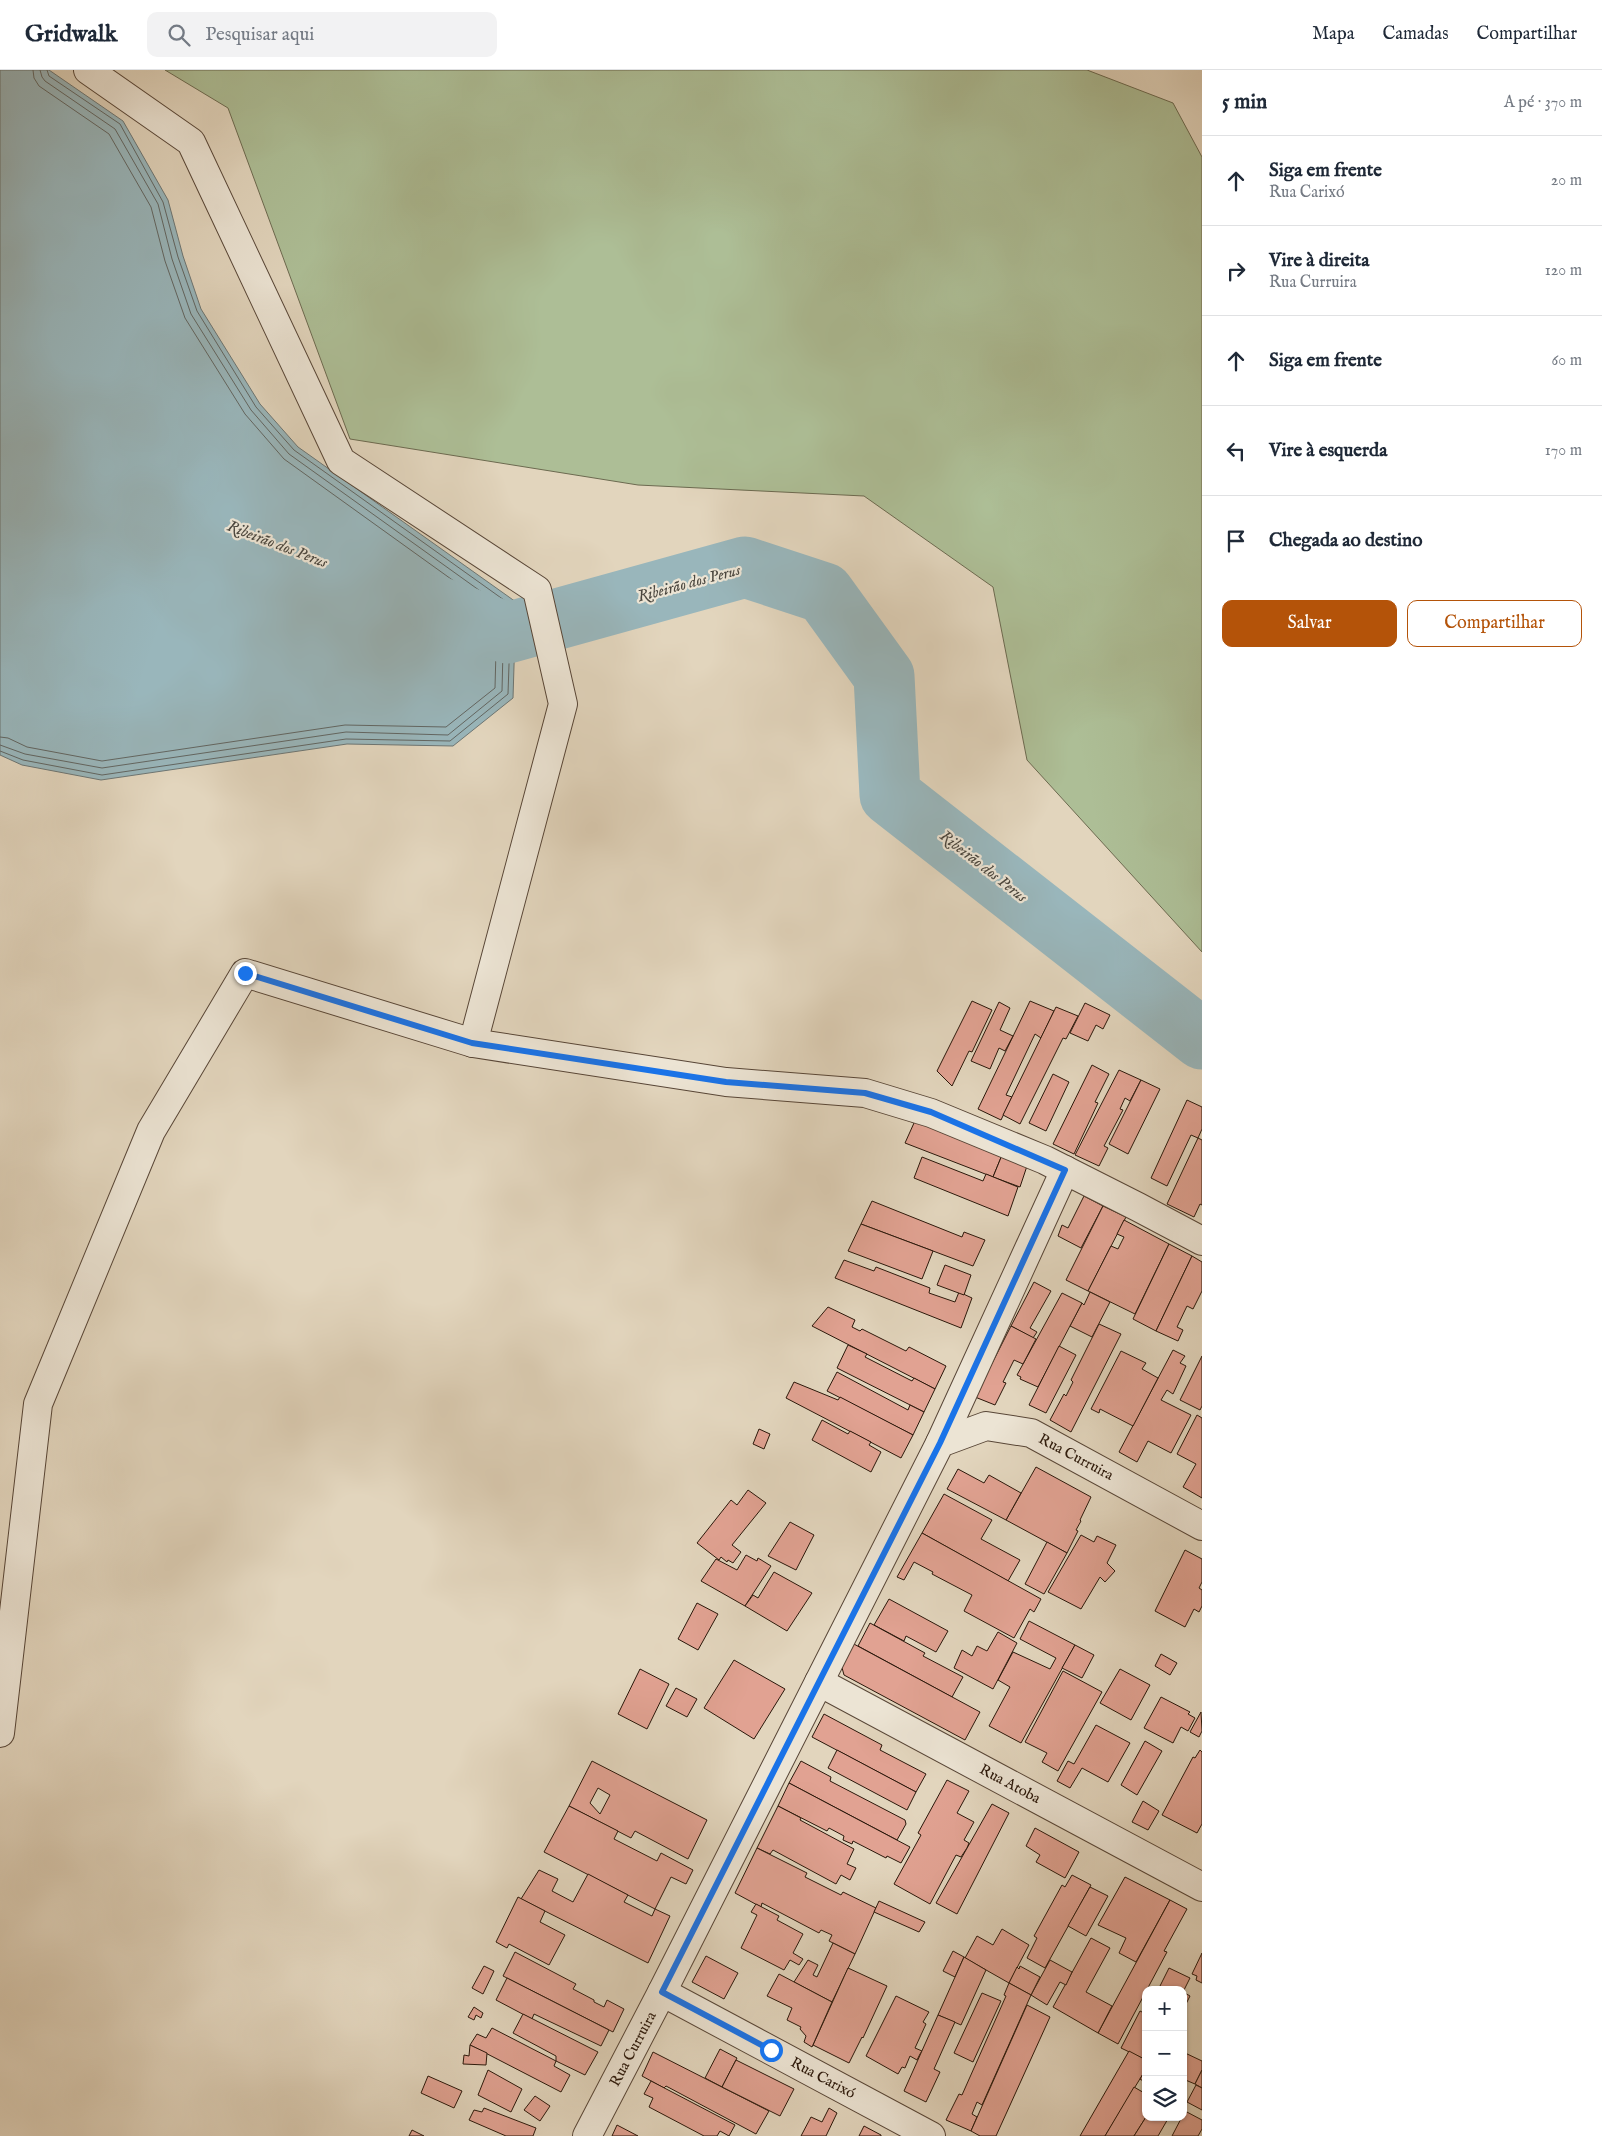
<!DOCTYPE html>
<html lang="pt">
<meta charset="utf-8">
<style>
body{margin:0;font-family:"IM FELL English",serif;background:#f2f2f3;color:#1f2937}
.controls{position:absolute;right:15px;bottom:15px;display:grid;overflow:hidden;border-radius:10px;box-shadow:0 1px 4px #0004}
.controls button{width:45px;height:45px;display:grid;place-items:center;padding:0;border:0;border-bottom:1px solid #e0e1e3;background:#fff;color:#1f2937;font:25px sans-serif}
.stop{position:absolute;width:15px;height:15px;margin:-11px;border:4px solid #1a73e8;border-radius:50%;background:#fff}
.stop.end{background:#1a73e8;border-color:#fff;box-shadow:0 1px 5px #0008}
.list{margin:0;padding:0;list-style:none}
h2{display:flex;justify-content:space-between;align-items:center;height:65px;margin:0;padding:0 20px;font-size:21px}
h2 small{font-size:16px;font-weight:400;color:#747a83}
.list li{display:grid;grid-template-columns:32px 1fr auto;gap:15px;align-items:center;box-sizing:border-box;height:90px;padding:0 20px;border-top:1px solid #e0e1e3}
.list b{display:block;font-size:19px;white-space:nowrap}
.list p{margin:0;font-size:16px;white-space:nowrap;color:#747a83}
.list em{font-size:16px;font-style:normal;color:#747a83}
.actions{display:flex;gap:10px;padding:15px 20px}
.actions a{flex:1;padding:11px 0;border:1px solid #b45309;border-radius:10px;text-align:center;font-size:18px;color:#b45309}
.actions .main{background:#b45309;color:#fff}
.icon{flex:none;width:28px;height:28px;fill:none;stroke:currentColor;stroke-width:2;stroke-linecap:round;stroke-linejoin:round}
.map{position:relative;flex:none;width:1202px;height:2066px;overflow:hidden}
header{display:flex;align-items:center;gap:30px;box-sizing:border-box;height:70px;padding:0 25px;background:#fff;border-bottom:1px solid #e0e1e3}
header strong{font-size:24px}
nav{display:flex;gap:28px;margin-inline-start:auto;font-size:18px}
.search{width:350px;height:45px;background:#f2f2f3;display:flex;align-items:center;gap:12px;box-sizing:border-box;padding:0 18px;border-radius:10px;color:#747a83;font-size:19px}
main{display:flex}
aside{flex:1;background:#fff}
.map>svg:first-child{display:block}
.green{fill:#adbe96;stroke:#6c6a50}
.water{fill:#99b6bb;stroke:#6d7674}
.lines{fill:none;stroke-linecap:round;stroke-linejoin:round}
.shore{stroke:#626662;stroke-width:1}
.river{stroke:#99b6bb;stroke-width:61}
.building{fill:#e1a292;stroke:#2a170a;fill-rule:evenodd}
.minor-casing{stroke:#584637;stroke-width:30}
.minor{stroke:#ece4d4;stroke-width:28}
.route{stroke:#1a73e8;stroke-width:6}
.labels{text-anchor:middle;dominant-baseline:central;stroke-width:4.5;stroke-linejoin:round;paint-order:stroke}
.street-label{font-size:15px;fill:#2a170a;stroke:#ece4d4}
.water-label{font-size:16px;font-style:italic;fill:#4b473f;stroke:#ece4d4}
</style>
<header>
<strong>Gridwalk</strong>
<div class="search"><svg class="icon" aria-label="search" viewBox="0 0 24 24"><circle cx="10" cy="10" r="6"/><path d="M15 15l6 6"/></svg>Pesquisar aqui</div>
<nav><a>Mapa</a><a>Camadas</a><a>Compartilhar</a></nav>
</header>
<main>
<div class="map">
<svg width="1202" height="2066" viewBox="0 0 1202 2066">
<rect width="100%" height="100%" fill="#e2d5bd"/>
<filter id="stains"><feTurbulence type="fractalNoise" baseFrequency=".004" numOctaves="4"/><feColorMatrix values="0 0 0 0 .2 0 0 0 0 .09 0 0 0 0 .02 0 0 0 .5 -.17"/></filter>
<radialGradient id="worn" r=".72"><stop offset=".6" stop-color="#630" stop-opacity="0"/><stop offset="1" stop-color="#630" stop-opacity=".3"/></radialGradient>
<path class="green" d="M165,0H1087L1173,33L1202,87V882L1027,690L993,517L864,426L638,415L350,369L228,38Z"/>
<path class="water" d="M0,0H49L123,51L168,130L183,186L201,239L260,334L298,377L516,532L513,628L453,676L347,674L101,710L22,695L0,685Z"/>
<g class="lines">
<g class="shore">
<path d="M0,667L8,668L27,677L102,691L345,655L446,657L495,618L497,542L284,389L245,344L185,248L165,191L151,137L109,64L39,16L34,8L33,0"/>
<path d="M0,675L25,684L102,698L346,662L448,665L502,621L504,538L289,384L251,340L191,244L172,189L158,134L115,59L45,11L42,7L40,0"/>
<path d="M0,681L23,690L102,705L346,669L450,671L508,624L511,535L294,380L256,337L197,241L178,187L163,132L120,54L49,6L47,0"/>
</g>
<path class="river" d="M436,536L507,563L745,497L824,523L884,606L890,725L1202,969"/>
</g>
<g class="building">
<path d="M972,931L992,940L972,982L969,981L952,1016L937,1001Z"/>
<path d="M1030,931L1054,941L1041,968L1035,964L1006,1025L1012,1027L1001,1050L978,1039Z"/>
<path d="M999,932L1010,938L1000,960L1013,966L1005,981L999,978L990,999L971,991Z"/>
<path d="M1085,933L1110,945L1103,959L1096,955L1088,971L1070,963Z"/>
<path d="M1056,937L1078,946L1066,969L1063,968L1020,1054L1003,1045Z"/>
<path d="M1092,995L1109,1004L1095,1032L1098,1033L1074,1084L1053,1074Z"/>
<path d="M1119,1000L1141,1010L1130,1031L1125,1028L1120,1039L1123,1040L1104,1076L1108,1078L1099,1096L1075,1085Z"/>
<path d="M1053,1004L1069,1012L1046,1061L1029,1053Z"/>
<path d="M1141,1010L1160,1019L1128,1084L1109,1074Z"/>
<path d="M1187,1030L1202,1037V1059L1198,1068L1191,1065L1167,1116L1151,1108Z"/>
<path d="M912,1047L1002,1085L993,1107L905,1073L914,1053L910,1051Z"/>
<path d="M1198,1068L1202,1070V1135L1200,1134L1194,1147L1167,1134Z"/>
<path d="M1002,1085L1027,1096L1020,1117L993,1107Z"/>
<path d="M922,1087L983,1111L986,1104L1018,1117L1008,1146L914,1108Z"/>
<path d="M1084,1126L1103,1136L1081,1178L1058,1166L1062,1155L1068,1158Z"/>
<path d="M872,1131L962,1167L964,1162L985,1170L973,1196L861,1154Z"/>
<path d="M1103,1136L1126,1147L1088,1221L1066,1210Z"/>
<path d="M1124,1150L1169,1174L1135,1244L1088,1221L1111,1176L1118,1179L1124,1167L1117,1164Z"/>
<path d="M861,1154L933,1181L922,1209L848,1181Z"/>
<path d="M1169,1174L1192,1186L1156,1261L1133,1249Z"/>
<path d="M1192,1186L1202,1192V1221L1193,1239L1187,1236L1177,1257L1183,1260L1178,1271L1156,1261Z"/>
<path d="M844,1190L874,1201L876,1197L930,1218L929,1223L955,1232L959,1222L972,1228L961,1258L835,1208Z"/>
<path d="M945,1195L971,1205L964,1225L937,1215Z"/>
<path d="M1034,1212L1051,1221L1030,1258L1037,1262L1033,1268L1011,1256Z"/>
<path d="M1090,1222L1110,1232L1092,1267L1070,1256L1082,1233L1084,1235Z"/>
<path d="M1062,1223L1082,1233L1038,1317L1020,1309L1021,1307L1017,1305Z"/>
<path d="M828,1237L855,1250L852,1257L860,1261L862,1259L906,1281L909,1277L946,1296L935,1319L812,1256Z"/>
<path d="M1099,1254L1121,1264L1071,1362L1050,1350L1064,1324L1066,1326L1073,1312L1071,1310Z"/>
<path d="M1011,1256L1036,1269L1023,1294L1014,1290L1003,1312L1006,1313L995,1335L975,1327Z"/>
<path d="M848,1275L867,1284L865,1287L912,1311L914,1308L935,1319L924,1342L837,1298Z"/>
<path d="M1059,1276L1076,1285L1046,1343L1029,1335Z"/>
<path d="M1173,1280L1185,1286L1180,1293L1186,1296L1173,1324L1167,1320L1161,1330L1191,1345L1171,1383L1148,1371L1137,1392L1119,1382Z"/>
<path d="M1121,1281L1146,1293L1142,1299L1158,1308L1133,1356L1100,1339L1099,1343L1091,1339Z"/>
<path d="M1202,1286V1336L1200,1340L1180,1330Z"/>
<path d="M837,1302L908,1340L910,1335L924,1342L913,1365L827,1321Z"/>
<path d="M794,1312L838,1330L840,1327L913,1365L901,1388L786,1328Z"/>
<path d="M1197,1345L1202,1348V1428L1183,1417L1196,1394L1177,1384Z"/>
<path d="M822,1350L848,1364L850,1361L871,1372L869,1375L881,1382L871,1402L812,1370Z"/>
<path d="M759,1359L770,1364L764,1379L753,1374Z"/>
<path d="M1036,1397L1091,1427L1080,1450L1081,1451L1076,1460L1078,1461L1067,1483L1006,1450Z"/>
<path d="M958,1399L984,1413L989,1405L1021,1423L1006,1450L947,1419Z"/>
<path d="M748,1420L766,1433L732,1475L741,1482L733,1493L728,1490L727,1492L721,1487L719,1490L697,1473L731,1430L737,1435Z"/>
<path d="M944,1424L992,1450L981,1469L1020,1490L1008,1511L922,1463Z"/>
<path d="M790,1452L814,1465L796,1500L768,1486Z"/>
<path d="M922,1463L1041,1529L1034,1542L1030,1539L1014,1568L964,1541L972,1525L932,1504L933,1502L914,1492L904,1510L897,1507Z"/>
<path d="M1081,1465L1094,1472L1097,1466L1116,1475L1107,1493L1115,1501L1105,1512L1100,1507L1081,1539L1048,1522Z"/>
<path d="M1047,1472L1067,1483L1044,1524L1025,1514Z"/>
<path d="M1185,1480L1202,1489V1512L1199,1518L1202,1520V1536L1199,1542L1194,1539L1185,1557L1155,1541Z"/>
<path d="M746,1485L757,1491L758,1488L771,1496L745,1536L701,1511L716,1489L737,1500Z"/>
<path d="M774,1502L812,1523L787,1561L745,1536L753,1525L758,1528Z"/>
<path d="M889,1529L948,1561L936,1582L906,1566L904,1571L874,1555Z"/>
<path d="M697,1533L718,1544L698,1580L678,1569Z"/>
<path d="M1029,1551L1075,1575L1021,1673L989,1656L1010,1617L998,1610L1013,1582L1050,1599L1056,1588L1020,1569Z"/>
<path d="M870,1553L925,1583L923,1586L963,1607L952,1627L858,1576Z"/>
<path d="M998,1562L1017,1573L993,1619L954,1598L962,1580L972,1586L977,1576L987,1581Z"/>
<path d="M852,1573L980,1642L965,1670L844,1605L841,1594Z"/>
<path d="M1075,1575L1094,1585L1082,1608L1062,1598Z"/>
<path d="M1161,1584L1177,1593L1170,1605L1155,1596Z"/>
<path d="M734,1590L785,1619L754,1669L704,1638Z"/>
<path d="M640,1599L669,1614L647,1659L618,1644Z"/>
<path d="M1120,1599L1150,1615L1131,1650L1100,1633Z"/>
<path d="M1063,1601L1102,1622L1058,1701L1042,1692L1047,1683L1025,1672Z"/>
<path d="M676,1618L697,1629L687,1647L666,1636Z"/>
<path d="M1161,1627L1190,1642L1188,1644L1195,1648L1188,1661L1181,1657L1173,1673L1144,1658Z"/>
<path d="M1201,1642L1202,1661L1199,1667L1190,1662Z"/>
<path d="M824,1644L882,1675L880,1680L926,1704L916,1722L812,1667Z"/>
<path d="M1096,1655L1130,1673L1108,1712L1082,1698L1070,1718L1057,1711L1068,1691L1074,1694Z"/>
<path d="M1145,1671L1162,1681L1137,1725L1121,1715Z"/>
<path d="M837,1680L916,1722L907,1740L828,1698Z"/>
<path d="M1200,1680L1202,1682V1754L1197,1763L1162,1745L1193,1687L1195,1688Z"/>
<path d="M592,1691L707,1750L688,1789L635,1761L631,1768L569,1736ZM598,1718L610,1725L600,1744L590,1733Z"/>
<path d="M801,1691L831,1707L830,1711L905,1750L906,1754L897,1770L789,1713Z"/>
<path d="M947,1710L969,1721L957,1743L974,1752L964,1770L969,1773L967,1778L961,1787L956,1785L930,1834L894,1814L921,1765L918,1763Z"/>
<path d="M789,1713L910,1777L901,1793L887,1786L886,1788L853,1771L852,1774L843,1770L844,1766L829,1758L827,1761L778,1736Z"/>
<path d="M1143,1731L1159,1741L1148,1760L1132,1752Z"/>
<path d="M992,1734L1009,1743L957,1844L936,1833Z"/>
<path d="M569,1736L618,1761L614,1769L657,1791L661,1783L693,1800L686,1814L671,1807L655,1839L544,1782Z"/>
<path d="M778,1736L801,1748L800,1750L854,1779L847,1794L856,1798L850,1810L841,1805L836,1814L773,1780L770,1784L757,1778Z"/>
<path d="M1035,1758L1079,1782L1065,1808L1036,1792L1040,1785L1026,1776Z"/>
<path d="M757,1778L807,1803L805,1807L841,1825L843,1822L876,1838L855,1884L829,1871L832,1865L821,1860L819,1863L762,1833L761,1837L735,1823Z"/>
<path d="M539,1800L558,1809L552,1821L573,1832L588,1804L628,1825L624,1832L652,1846L655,1839L670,1846L648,1893L521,1829Z"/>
<path d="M1072,1805L1091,1815L1045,1898L1027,1888L1037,1868L1034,1866L1062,1815L1065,1817Z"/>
<path d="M1125,1807L1170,1830L1136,1892L1119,1883L1126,1868L1098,1855Z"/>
<path d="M1090,1817L1108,1826L1086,1866L1068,1856Z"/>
<path d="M518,1827L545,1841L540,1852L565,1865L549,1895L509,1874L507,1878L496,1872Z"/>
<path d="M1170,1830L1187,1839L1164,1881L1167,1882L1118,1974L1098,1963Z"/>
<path d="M879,1831L925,1852L919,1862L874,1842Z"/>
<path d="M756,1834L779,1846L777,1850L803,1864L793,1883L803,1889L799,1895L790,1890L784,1900L741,1878L757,1845L751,1842Z"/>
<path d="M1002,1859L1029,1875L1009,1913L965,1888L977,1866L993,1875Z"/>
<path d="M1091,1868L1110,1878L1086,1922L1112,1936L1098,1963L1053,1937Z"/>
<path d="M833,1873L855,1884L832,1932L794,1912L808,1890L818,1895L813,1905L817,1907Z"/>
<path d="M953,1881L964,1887L955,1907L943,1901Z"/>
<path d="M515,1882L576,1914L573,1919L594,1930V1932L604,1937L607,1930L624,1939L613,1962L503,1906Z"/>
<path d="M1202,1883V1913L1196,1910L1197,1906L1192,1904Z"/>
<path d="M706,1886L738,1903L724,1929L692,1912Z"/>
<path d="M964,1887L986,1900L961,1955L938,1945Z"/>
<path d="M1050,1890L1072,1902L1066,1915L1060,1912L1047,1935L1031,1925Z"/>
<path d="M484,1896L494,1901L483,1924L472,1918Z"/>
<path d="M1020,1896L1040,1907L1031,1925L1009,1913L1017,1897L1019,1899Z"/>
<path d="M848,1898L887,1916L863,1968L862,1967L849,1993L813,1975Z"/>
<path d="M1169,1898L1190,1908L1183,1922V1920H1158Z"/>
<path d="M779,1904L832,1932L812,1977L804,1972L806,1966L800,1959L801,1957L787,1950L792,1938L767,1926Z"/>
<path d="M507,1908L609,1960L601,1976L534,1944L532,1949L496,1930Z"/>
<path d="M1009,1913L1031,1925L982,2035L977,2032L972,2044L977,2047L971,2061L946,2050L959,2024L962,2025L1006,1926L1004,1925Z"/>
<path d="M1183,1922L1190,1926L1185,1936L1183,1935Z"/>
<path d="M982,1923L1001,1931L973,1992L954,1983Z"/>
<path d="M896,1926L929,1942L923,1952L926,1954L915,1978L922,1981L920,1984L917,1990L910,1986L905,1998L902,1997L898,2004L866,1986Z"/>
<path d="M1027,1935L1050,1947L996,2066H980L971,2061Z"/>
<path d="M474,1937L483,1943L481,1948L476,1945L474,1950L468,1947Z"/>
<path d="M1140,1941L1146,1944V1990L1121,1978Z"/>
<path d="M523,1944L598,1982L585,2005L556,1991V1986L513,1963Z"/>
<path d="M938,1945L955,1952L934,1999L940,2002L926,2032L904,2021Z"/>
<path d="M492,1958L556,1991L554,1996L570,2005L561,2022L470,1975L477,1964L486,1968Z"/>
<path d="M470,1975L487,1983L486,1995L463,1994L464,1985L469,1986Z"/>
<path d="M720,1979L737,1988L722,2017L705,2008Z"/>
<path d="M1129,1981L1146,1990V1999L1105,2066H1080Z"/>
<path d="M653,1982L769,2041L756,2064L666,2016L664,2018L642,2006Z"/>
<path d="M1183,1982L1202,1991V2000L1195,2014L1183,2009Z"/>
<path d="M736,1990L794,2019L780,2046L722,2017Z"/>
<path d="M1146,1999V2013L1140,2009Z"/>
<path d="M488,2000L522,2019L511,2042L478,2025Z"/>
<path d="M1202,2000V2018L1195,2014Z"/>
<path d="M428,2006L462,2021L454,2038L421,2023Z"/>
<path d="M651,2011L735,2055L729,2066L720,2061L717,2066H704L649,2037L653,2028L644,2024Z"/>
<path d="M1196,2015L1202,2018V2040L1187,2032Z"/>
<path d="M1134,2017L1146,2024V2047L1134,2066H1105Z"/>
<path d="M535,2026L550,2036L540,2051L524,2040Z"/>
<path d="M484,2038L536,2058L533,2066H506L469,2050L474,2040L482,2042Z"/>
<path d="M829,2038L837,2043L826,2066H801L811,2047L822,2052Z"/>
<path d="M1185,2041L1202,2050V2059L1198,2066H1172Z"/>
<path d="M1146,2047H1169L1158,2066H1134Z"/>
<path d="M617,2055L638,2066H612Z"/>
<path d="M864,2056L881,2065V2066H859Z"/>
<path d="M412,2060L424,2066H409Z"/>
</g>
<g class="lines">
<defs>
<g id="minor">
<path d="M88,0L191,72L341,391L537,520L563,634L473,973"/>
<path d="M940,1373L1065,1100"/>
<path d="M819,1612L1202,1817"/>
<path d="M0,1663L38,1334L151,1061L245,903L473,973L726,1012L865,1023L931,1043L1045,1090L1138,1137L1202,1171"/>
<path d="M662,1922L931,2066"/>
<path d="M587,2066L662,1922L940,1373L986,1356L1031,1363L1202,1456"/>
</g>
</defs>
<use href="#minor" class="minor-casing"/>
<use href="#minor" class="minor"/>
</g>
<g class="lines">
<path class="route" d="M245,903L472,973L726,1012L865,1023L931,1042L1065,1100L940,1373L662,1922L771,1980"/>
</g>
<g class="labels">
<g class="street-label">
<text transform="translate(1076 1387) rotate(28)">Rua Curruira</text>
<text transform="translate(1010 1714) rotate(28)">Rua Atoba</text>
<text transform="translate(633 1979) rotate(-62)">Rua Curruira</text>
<text transform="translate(823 2008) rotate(28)">Rua Carixó</text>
</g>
<g class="water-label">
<text transform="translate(277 475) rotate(21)">Ribeirão dos Perus</text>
<text transform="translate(689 514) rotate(-15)">Ribeirão dos Perus</text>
<text transform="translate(983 797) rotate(38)">Ribeirão dos Perus</text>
</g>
</g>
<rect width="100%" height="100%" filter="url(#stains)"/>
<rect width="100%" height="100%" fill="url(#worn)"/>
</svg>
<div class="controls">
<button>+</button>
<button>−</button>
<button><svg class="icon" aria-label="layers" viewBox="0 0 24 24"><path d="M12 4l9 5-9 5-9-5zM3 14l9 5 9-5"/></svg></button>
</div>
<div class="stop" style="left:771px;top:1980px"></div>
<div class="stop end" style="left:245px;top:903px"></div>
</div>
<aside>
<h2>5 min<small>A pé · 370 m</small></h2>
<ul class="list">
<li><svg class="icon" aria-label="ahead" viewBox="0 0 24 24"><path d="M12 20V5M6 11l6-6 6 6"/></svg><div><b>Siga em frente</b><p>Rua Carixó</p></div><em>20 m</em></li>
<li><svg class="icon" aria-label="right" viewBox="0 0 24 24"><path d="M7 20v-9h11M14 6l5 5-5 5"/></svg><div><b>Vire à direita</b><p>Rua Curruira</p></div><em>120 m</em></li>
<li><svg class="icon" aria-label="ahead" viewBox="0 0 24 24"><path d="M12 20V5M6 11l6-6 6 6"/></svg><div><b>Siga em frente</b></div><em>60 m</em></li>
<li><svg class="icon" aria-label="left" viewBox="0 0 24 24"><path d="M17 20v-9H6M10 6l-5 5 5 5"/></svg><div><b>Vire à esquerda</b></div><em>170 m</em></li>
<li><svg class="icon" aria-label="arrive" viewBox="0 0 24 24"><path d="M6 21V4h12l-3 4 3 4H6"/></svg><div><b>Chegada ao destino</b></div></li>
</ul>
<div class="actions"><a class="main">Salvar</a><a>Compartilhar</a></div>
</aside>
</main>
